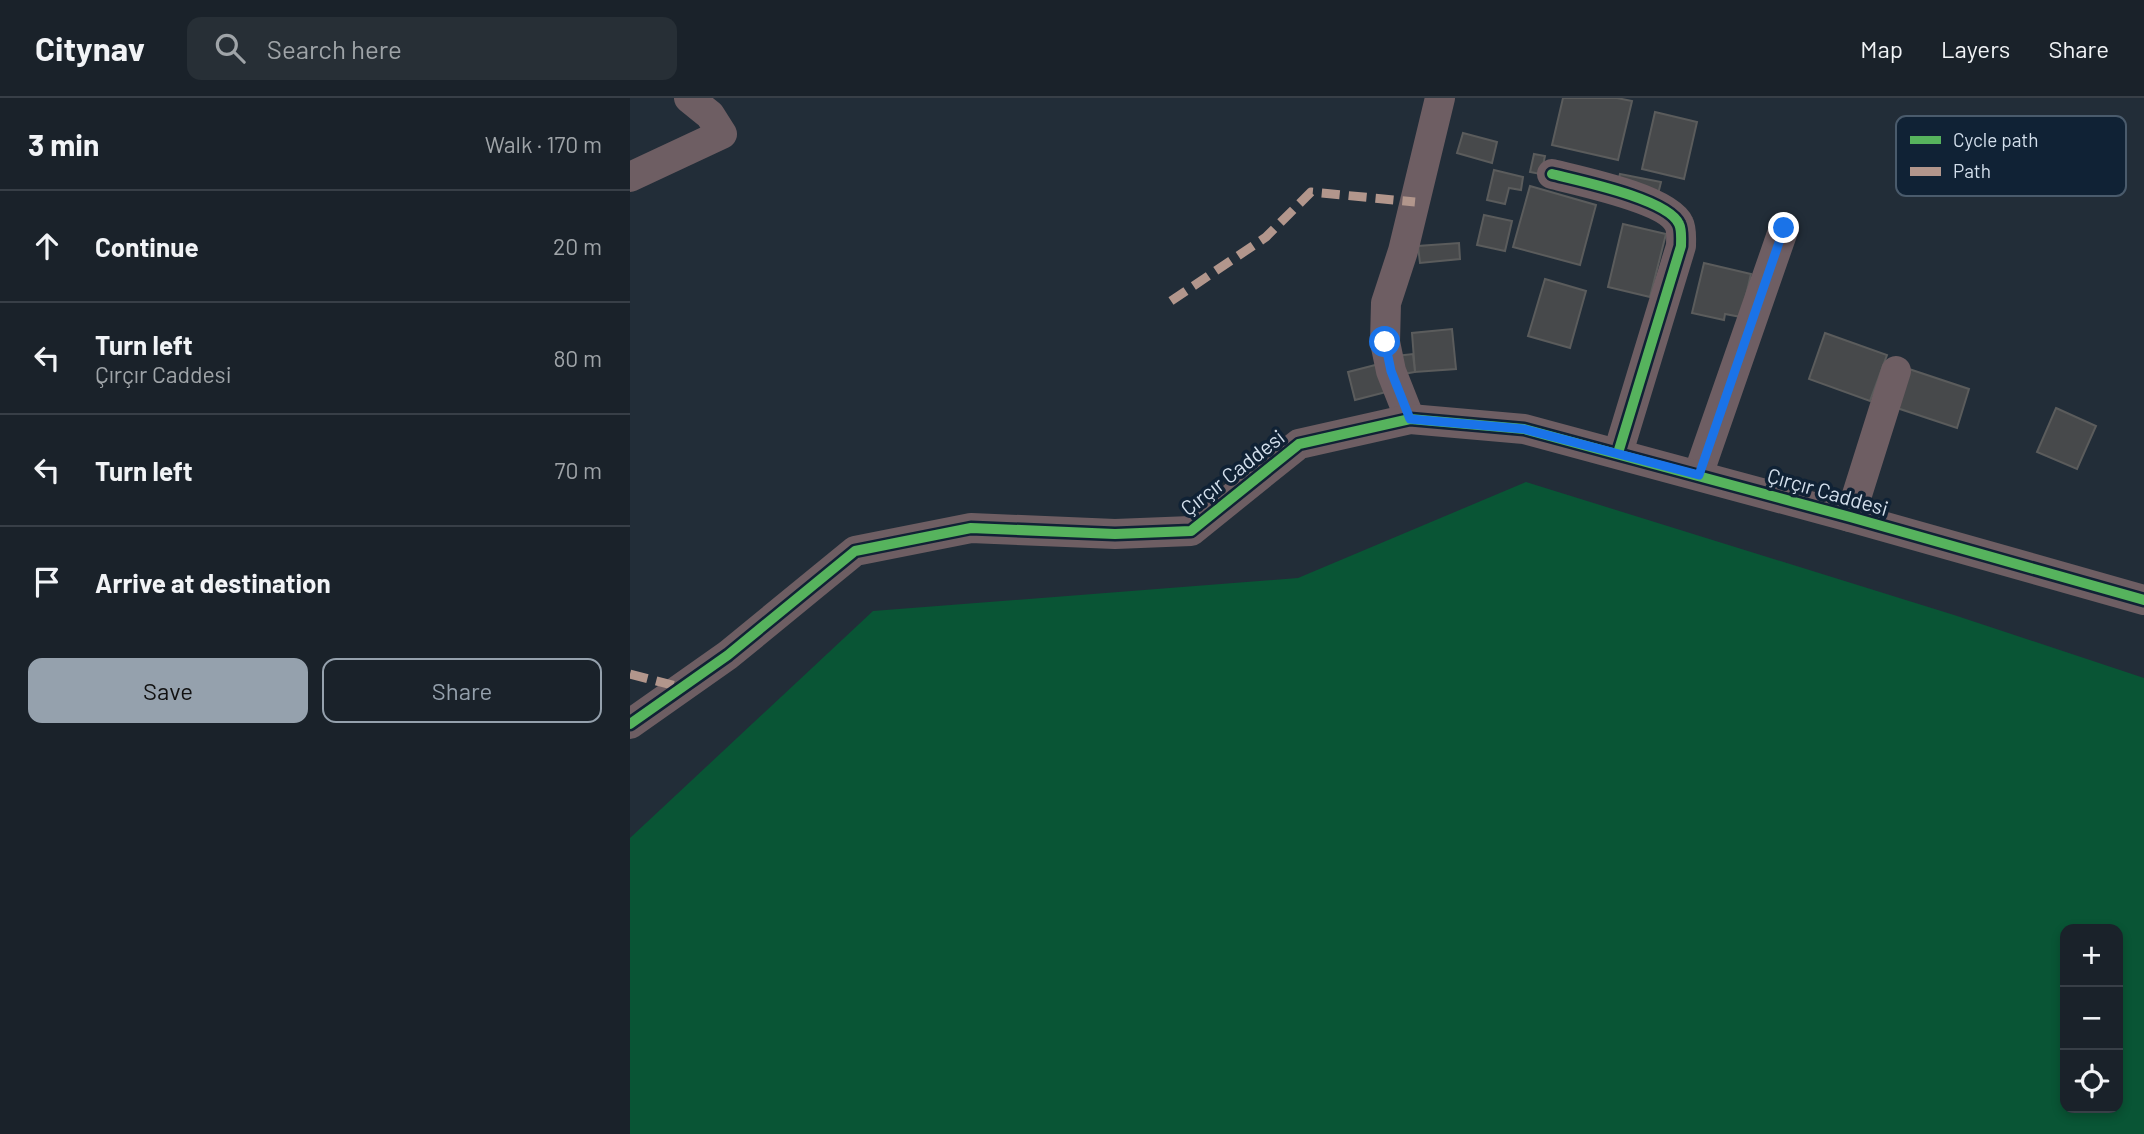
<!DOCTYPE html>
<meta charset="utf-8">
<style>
body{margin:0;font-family:Barlow,sans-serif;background:#272f36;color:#f1f3f6}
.controls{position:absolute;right:21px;bottom:21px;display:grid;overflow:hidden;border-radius:14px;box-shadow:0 4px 10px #0003}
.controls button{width:63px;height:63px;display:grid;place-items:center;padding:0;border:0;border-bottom:2px solid #383f47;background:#1a222a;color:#f1f3f6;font:35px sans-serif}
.stop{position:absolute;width:21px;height:21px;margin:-16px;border:5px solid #1a73e8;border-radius:50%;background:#fff}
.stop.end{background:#1a73e8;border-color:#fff;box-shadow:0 2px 7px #0008}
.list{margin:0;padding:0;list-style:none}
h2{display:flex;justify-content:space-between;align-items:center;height:91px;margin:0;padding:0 28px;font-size:30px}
h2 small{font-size:23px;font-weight:400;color:#9fa4a8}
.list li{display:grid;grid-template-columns:46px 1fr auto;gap:21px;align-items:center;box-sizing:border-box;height:112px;padding:0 28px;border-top:2px solid #383f47}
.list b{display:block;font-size:26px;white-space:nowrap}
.list p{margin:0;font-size:23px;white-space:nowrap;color:#9fa4a8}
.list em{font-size:23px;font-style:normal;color:#9fa4a8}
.actions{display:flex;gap:14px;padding:21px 28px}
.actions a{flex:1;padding:16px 0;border:2px solid #95a1ad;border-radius:14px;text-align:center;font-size:24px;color:#95a1ad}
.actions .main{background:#95a1ad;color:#111}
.icon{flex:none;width:38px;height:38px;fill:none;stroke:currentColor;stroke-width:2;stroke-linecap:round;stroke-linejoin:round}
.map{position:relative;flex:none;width:1514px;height:1036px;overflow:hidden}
header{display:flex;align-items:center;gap:42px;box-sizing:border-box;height:98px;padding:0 35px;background:#1a222a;border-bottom:2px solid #383f47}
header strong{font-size:33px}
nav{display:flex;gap:38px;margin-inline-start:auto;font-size:24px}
.search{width:490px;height:63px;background:#272f36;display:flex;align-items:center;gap:18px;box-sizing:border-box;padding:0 24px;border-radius:14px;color:#9fa4a8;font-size:26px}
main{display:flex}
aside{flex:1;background:#1a222a}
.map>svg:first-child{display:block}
.green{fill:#095535;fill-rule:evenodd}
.building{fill:#47494b;stroke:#5b5c5c;stroke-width:2}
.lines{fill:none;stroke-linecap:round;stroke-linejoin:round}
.minor{stroke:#6e5e63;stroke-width:30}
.quiet{stroke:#b2968c;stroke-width:9;stroke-dasharray:18 9;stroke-linecap:butt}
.cycleway-casing{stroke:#102235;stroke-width:15}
.cycleway{stroke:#56b35d;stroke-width:10}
.route{stroke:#1a73e8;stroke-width:9}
.labels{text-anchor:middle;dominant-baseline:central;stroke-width:7;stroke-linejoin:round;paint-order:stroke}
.street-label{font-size:21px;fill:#d3dfec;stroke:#102235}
.key{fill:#102235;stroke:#4a5b6c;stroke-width:2}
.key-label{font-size:19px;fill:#d3dfec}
</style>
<header>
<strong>Citynav</strong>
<div class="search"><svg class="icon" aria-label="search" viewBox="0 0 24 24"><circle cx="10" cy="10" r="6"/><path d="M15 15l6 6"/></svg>Search here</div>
<nav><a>Map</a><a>Layers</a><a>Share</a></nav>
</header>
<main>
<aside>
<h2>3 min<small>Walk · 170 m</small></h2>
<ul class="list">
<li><svg class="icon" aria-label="ahead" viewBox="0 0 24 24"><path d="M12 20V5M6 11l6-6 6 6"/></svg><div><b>Continue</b></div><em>20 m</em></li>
<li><svg class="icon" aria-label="left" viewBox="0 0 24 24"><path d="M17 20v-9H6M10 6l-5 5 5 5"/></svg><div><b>Turn left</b><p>Çırçır Caddesi</p></div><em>80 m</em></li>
<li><svg class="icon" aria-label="left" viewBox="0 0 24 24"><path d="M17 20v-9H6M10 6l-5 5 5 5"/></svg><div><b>Turn left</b></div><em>70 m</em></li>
<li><svg class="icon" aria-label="arrive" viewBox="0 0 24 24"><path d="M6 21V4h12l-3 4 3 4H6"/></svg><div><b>Arrive at destination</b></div></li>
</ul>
<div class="actions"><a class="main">Save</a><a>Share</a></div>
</aside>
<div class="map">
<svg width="1514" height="1036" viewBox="0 0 1514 1036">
<rect width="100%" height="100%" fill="#222d38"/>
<path class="green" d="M896,384L1324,517L1514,580V1036H0V740L243,513L668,480ZM1435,831H1488V1010H1435Z"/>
<g class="building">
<path d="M933,0H987L1002,3L988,62L922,47Z"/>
<path d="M1025,14L1067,24L1054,81L1012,71Z"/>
<path d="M833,35L867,44L862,65L827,55Z"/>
<path d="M904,56L915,58L911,76L900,74Z"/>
<path d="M864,72L893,79L891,92L879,90L875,106L857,102Z"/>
<path d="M990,76L1031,84L1028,96L987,87Z"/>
<path d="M900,88L966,107L950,167L883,149Z"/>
<path d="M854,117L882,123L875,153L847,147Z"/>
<path d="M993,126L1036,136L1020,199L978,189Z"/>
<path d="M829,145L830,161L790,165L788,148Z"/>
<path d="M1074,165L1121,176L1111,219L1095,216L1094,222L1062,215Z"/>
<path d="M915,181L956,193L940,250L898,238Z"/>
<path d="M822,231L826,271L785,274L782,235Z"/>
<path d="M1195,235L1257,257L1240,303L1179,281Z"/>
<path d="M783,256L785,274L768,277L766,258Z"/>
<path d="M753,265L760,293L725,302L718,274Z"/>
<path d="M1276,270L1339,291L1327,330L1264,309Z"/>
<path d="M1426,310L1466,328L1447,371L1407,354Z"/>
</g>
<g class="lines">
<g class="minor">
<path d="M922,76C950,83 1038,101 1049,126C1052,132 1051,141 1051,148L988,355"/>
<path d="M0,79L92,36L80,17L59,0"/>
<path d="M780,321L761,273L755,244L756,205L773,153L810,0"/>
<path d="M1068,377L1154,130"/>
<path d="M1220,419L1266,273"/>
<path d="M0,626L98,557L225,453L341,430L485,436L561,433L669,346L780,321L894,331L1220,419L1514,502"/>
</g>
<g class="quiet">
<path d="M541,203L636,139L681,94L785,104"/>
<path d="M0,576L50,589"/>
</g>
<defs>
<g id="cycleway">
<path d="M922,76C950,83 1038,101 1049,126C1052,132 1051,141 1051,148L988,355"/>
<path d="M0,626L98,557L225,453L341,430L485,436L561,433L669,346L780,321L894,331L1220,419L1514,502"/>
</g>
</defs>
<use href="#cycleway" class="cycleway-casing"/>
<use href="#cycleway" class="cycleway"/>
</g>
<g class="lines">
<path class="route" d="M755,244L761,273L780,321L894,331L1069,377L1154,130"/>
</g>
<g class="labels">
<g class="street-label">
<text transform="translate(602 374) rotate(-38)">Çırçır Caddesi</text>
<text transform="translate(1198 393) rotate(16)">Çırçır Caddesi</text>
</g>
</g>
<rect x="1266" y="18" width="230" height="80" rx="10" class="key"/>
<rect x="1280" y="38" width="31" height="8" fill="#56b35d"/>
<rect x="1280" y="69" width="31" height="9" fill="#b2968c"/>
<g class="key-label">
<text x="1323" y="49">Cycle path</text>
<text x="1323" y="80">Path</text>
</g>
</svg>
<div class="controls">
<button>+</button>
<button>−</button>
<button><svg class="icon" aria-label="locate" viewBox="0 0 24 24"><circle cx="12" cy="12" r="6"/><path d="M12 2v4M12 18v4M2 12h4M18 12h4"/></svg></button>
</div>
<div class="stop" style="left:755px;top:244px"></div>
<div class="stop end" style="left:1154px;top:130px"></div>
</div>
</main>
